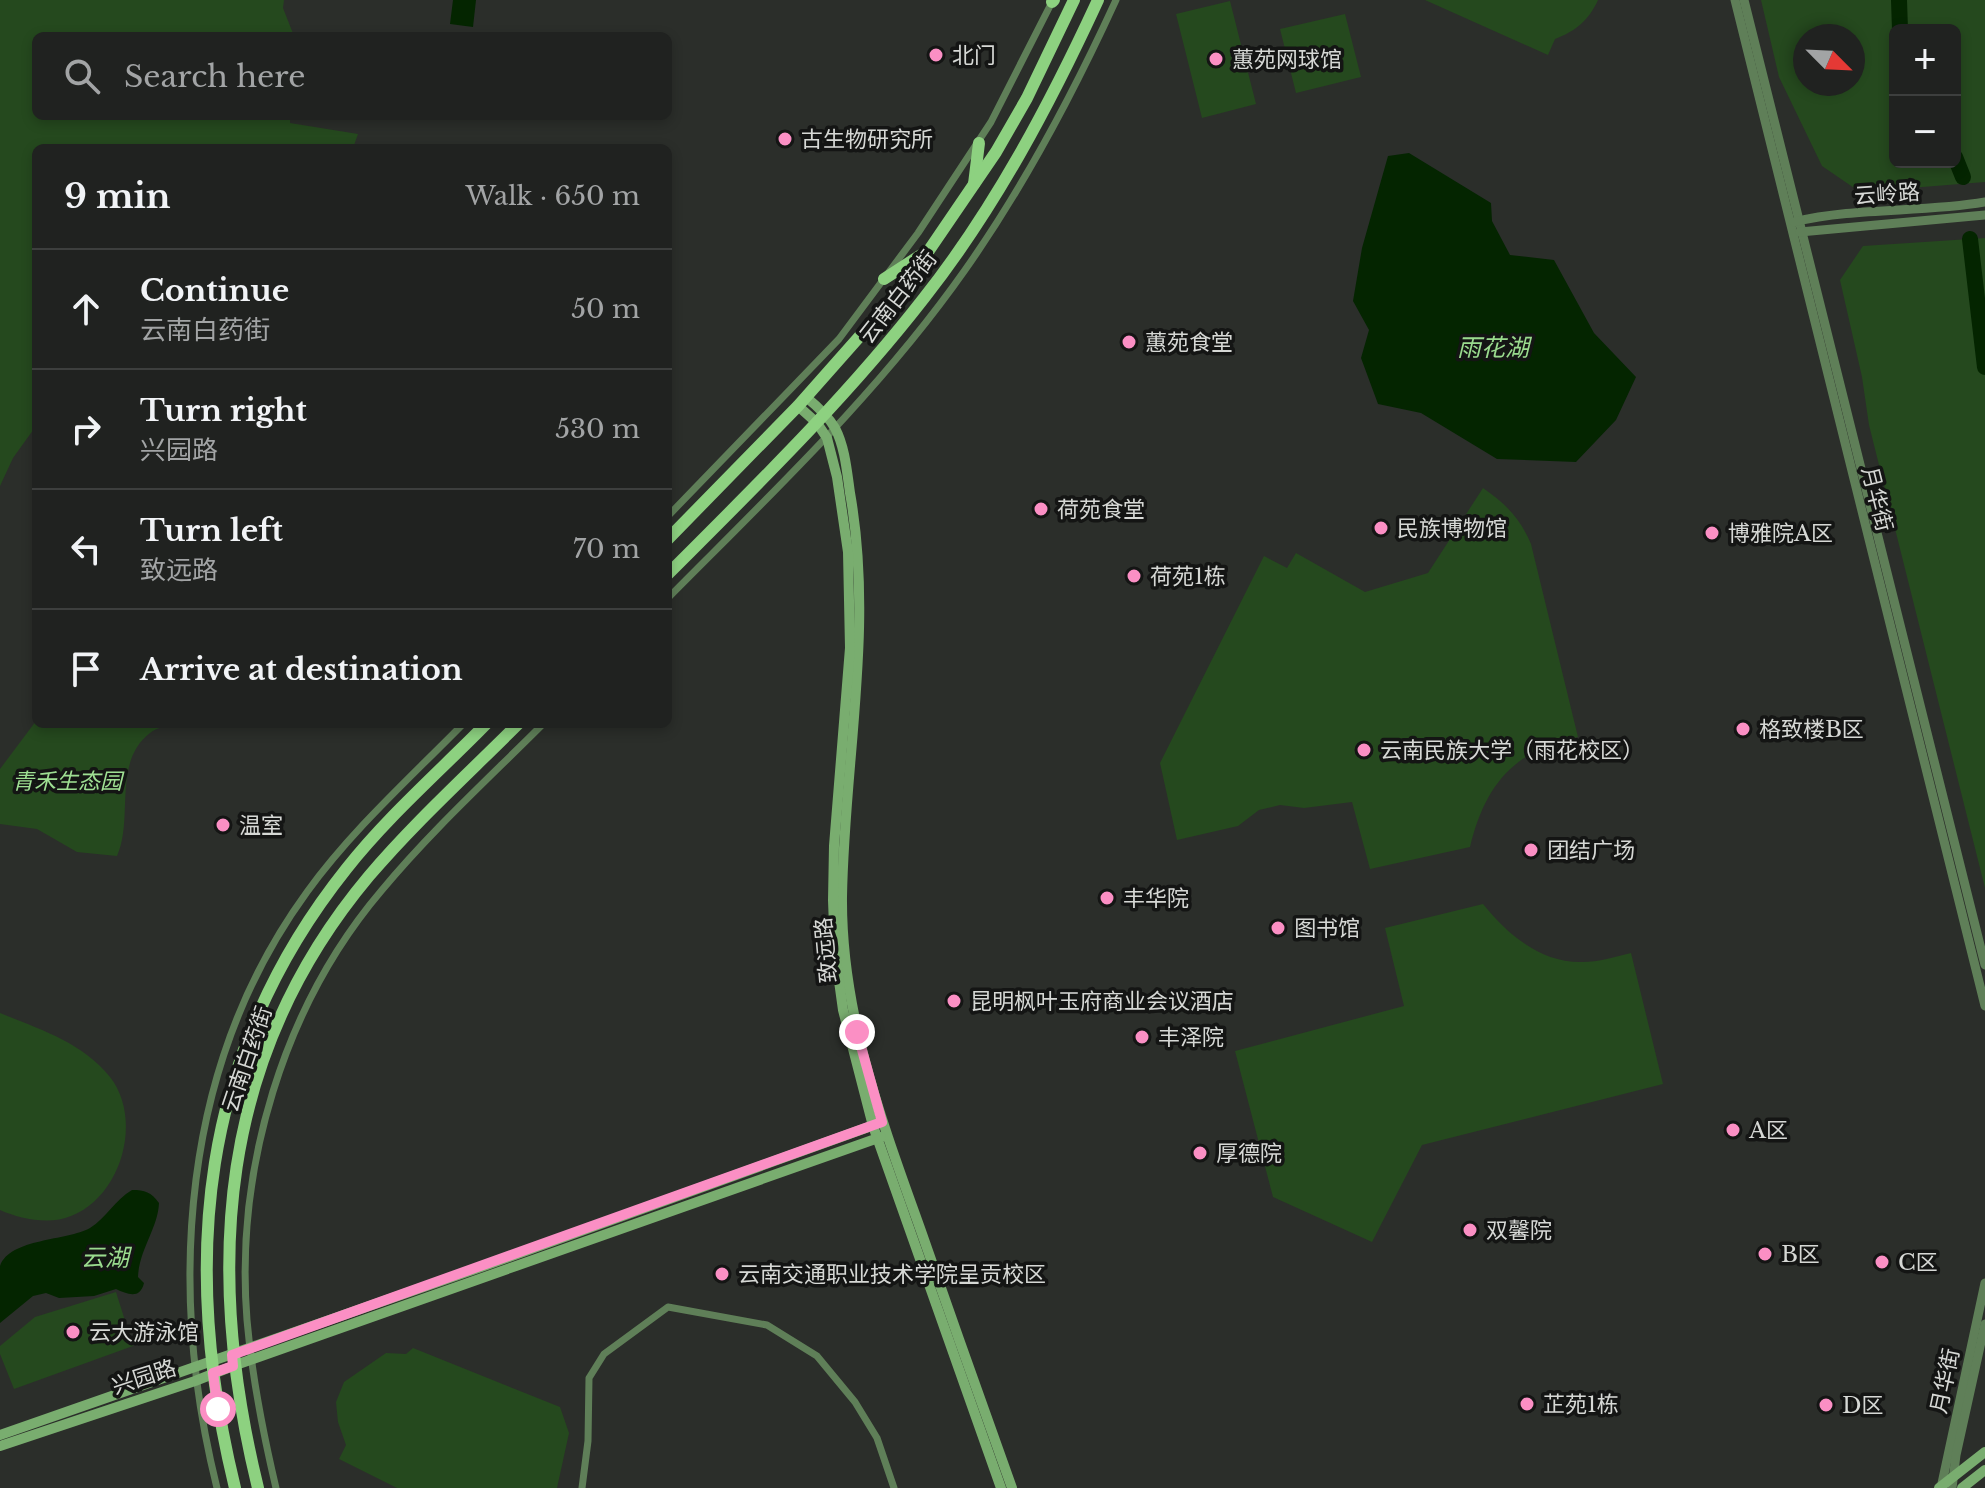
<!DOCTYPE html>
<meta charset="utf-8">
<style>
body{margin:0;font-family:"Libre Baskerville","Noto Sans SC",serif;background:#282a29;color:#f1f3f6}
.controls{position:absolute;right:24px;top:24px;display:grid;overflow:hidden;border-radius:12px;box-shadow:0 4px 12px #0003}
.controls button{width:72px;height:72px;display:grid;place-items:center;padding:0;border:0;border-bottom:2px solid #3d3f3e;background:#202220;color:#f1f3f6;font:40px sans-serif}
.compass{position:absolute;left:1793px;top:24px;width:72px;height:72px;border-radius:50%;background:#202220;box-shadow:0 4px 12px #0003;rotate:114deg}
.stop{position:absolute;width:24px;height:24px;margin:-18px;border:6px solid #fb8fc4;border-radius:50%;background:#fff}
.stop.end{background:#fb8fc4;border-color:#fff;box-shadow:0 2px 8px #0008}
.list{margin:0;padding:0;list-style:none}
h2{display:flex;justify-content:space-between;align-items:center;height:104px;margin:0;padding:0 32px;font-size:34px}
h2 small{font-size:26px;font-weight:400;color:#a2a4a5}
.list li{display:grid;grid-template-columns:52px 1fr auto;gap:24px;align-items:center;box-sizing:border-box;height:120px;padding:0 32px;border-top:2px solid #3d3f3e}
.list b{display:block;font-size:30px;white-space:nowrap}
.list p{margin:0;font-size:26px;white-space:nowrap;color:#a2a4a5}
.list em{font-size:26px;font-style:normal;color:#a2a4a5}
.icon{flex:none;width:44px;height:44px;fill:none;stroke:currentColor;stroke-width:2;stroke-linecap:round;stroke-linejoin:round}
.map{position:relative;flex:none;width:1985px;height:1488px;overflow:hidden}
.search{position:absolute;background:#202220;box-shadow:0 4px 12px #0003;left:32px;top:32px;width:640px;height:88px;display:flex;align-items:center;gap:20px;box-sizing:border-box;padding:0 28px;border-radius:12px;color:#a2a4a5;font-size:30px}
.panel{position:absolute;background:#202220;box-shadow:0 4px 12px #0003;left:32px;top:144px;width:640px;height:584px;border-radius:12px}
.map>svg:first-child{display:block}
.green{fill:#25491e;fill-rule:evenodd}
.water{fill:#042500}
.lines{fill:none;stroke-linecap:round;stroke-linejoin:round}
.river{stroke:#042500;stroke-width:16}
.minor{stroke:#5f7f58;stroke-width:7}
.tertiary{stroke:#5f7f58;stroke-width:9}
.secondary{stroke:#79ad6f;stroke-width:10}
.primary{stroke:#8dd180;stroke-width:12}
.route{stroke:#fb8fc4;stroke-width:10}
.poi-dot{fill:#fb8fc4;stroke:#141514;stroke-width:3}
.labels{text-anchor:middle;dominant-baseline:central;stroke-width:7;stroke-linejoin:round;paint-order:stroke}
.poi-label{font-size:22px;fill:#d6d8d5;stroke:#141514;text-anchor:start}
.street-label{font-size:22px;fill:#d6d8d5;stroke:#141514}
.park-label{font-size:22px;font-style:italic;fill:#9fe093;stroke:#141514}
.water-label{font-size:24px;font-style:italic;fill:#9adb8e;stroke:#141514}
</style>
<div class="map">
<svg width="1985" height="1488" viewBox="0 0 1985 1488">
<rect width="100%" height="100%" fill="#2b2e2a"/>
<g class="green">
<path d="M0,0H284L283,8L294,36H36V116H290V123L358,134L353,148H36V426L13,458L0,486Z"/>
<path d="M1425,0H1598C1589,20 1576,31 1555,39L1548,55Z"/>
<path d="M1761,0H1985V182L1860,192L1822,166L1779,77ZM1895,30H1955V162H1895ZM1805,36H1853V84H1805Z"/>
<path d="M1230,1L1256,104L1202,118L1176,14Z"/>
<path d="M1345,14L1361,77L1296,93L1280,29Z"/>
<path d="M1985,238V888L1869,425L1862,377L1840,280L1863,246Z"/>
<path d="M1483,488C1506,504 1520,518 1531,544L1578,737C1514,750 1485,785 1470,847L1370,869L1352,802L1304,808L1280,805L1259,810L1238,826L1177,840L1160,763L1264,556L1287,568L1296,553L1365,592L1428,573Z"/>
<path d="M36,721V724H173C166,726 156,728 150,733C112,762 134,819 117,856L77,852L37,829L0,824V769Z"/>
<path d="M1483,904C1507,934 1541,963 1582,962C1599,962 1615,957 1631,953L1663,1084L1422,1145L1372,1242L1273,1197L1235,1051L1404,1006L1385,928Z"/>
<path d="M0,1013C39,1029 82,1042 110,1077C143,1119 122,1196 71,1216C50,1225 20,1219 0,1210Z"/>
<path d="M116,1292L133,1346L14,1389L0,1354V1346L35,1317Z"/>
<path d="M413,1348L560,1407L569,1433L557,1488H397L339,1459L346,1445L338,1422L336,1402L344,1382L386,1353L406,1354Z"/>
</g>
<g class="water">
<path d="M453,0H476L473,27L450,24Z"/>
<path d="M1409,153L1491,203L1492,221L1510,255L1554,260L1594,333L1636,377L1616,420L1576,462L1497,459L1421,413L1378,404L1361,358L1369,330L1353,301L1362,248L1388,156Z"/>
<path d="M132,1190C145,1190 151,1192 159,1203C158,1228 139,1250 138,1277L144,1283C140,1300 127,1294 116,1289L94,1296L59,1298L46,1293L33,1296L0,1323C0,1308 0,1279 0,1266C10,1238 67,1241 90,1228C106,1218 115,1200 132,1190Z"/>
</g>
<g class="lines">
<g class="river">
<path d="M1899,0L1900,30"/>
<path d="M1955,157L1963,177"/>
<path d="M1970,239L1985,367"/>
</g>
<g class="minor">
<path d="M668,516L839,339L918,233L991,122L1052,2"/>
<path d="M668,598C772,493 880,391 965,270C1025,185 1073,94 1116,0"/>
<path d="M217,1488C167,1287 181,1065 307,892C352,830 409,779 463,724"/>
<path d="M276,1488C263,1433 252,1377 247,1320C235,1169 283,1006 382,890C431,831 489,778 543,724"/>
<path d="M582,1488L588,1441L589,1378L604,1354L668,1307L767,1325L817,1356L855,1402L877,1438L894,1488"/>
</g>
<g class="tertiary">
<path d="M1735,0L1985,1006"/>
<path d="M1744,0L1985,965"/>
<path d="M1794,222C1856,207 1922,213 1985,202"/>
<path d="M1800,232L1985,215"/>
<path d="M1941,1488L1985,1283"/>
<path d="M1952,1488L1956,1455L1985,1324"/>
</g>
<g class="secondary">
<path d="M806,397C817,406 828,416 835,428C845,447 847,472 850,493C874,628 844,762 842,897C841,1014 882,1122 921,1231C951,1317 981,1402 1012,1488"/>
<path d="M798,406L817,423L827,438L837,477L848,552L850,648L834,846L833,900L835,952L843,1010L873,1126L1001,1488"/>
<path d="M0,1435L484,1266L877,1124"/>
<path d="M0,1446L195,1381L233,1366L881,1137"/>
<path d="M1939,1488L1985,1452"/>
<path d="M1962,1488L1985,1470"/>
</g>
<g class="primary">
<path d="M1052,2L1054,0"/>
<path d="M974,184L979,143"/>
<path d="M884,279L924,253"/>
<path d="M668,539L798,406L906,284L996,152L1027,98L1074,0"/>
<path d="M668,574C757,485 847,397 924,298C995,208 1050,104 1098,0"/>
<path d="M235,1488C180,1264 199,1053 347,868C388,816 440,771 486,724"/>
<path d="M258,1488C204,1268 218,1056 369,876C415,822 468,774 518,724"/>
</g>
</g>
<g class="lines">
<path class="route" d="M218,1409L213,1373L233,1366L232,1355L882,1122L857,1032"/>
</g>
<g class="poi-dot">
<circle cx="936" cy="55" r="8"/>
<circle cx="1216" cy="59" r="8"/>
<circle cx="785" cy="139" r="8"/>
<circle cx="1129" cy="342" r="8"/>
<circle cx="1041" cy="509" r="8"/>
<circle cx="1381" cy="528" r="8"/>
<circle cx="1712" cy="533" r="8"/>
<circle cx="1134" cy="576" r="8"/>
<circle cx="1743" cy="729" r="8"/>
<circle cx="1364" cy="750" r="8"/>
<circle cx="223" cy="825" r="8"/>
<circle cx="1531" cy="850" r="8"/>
<circle cx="1107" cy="898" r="8"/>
<circle cx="1278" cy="928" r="8"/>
<circle cx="954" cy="1001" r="8"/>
<circle cx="1142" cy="1037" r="8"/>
<circle cx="1733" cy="1130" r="8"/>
<circle cx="1200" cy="1153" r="8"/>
<circle cx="1470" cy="1230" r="8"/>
<circle cx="1765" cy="1254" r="8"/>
<circle cx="1882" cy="1262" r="8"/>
<circle cx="722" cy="1274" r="8"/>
<circle cx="73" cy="1332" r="8"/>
<circle cx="1527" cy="1404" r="8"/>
<circle cx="1826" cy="1405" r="8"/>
</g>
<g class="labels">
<g class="poi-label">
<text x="952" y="55">北门</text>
<text x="1232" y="59">蕙苑网球馆</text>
<text x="801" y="139">古生物研究所</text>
<text x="1145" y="342">蕙苑食堂</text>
<text x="1057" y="509">荷苑食堂</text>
<text x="1397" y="528">民族博物馆</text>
<text x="1728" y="533">博雅院A区</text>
<text x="1150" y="576">荷苑1栋</text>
<text x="1759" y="729">格致楼B区</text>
<text x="1380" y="750">云南民族大学（雨花校区）</text>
<text x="239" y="825">温室</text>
<text x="1547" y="850">团结广场</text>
<text x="1123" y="898">丰华院</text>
<text x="1294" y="928">图书馆</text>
<text x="970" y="1001">昆明枫叶玉府商业会议酒店</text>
<text x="1158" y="1037">丰泽院</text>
<text x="1749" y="1130">A区</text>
<text x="1216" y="1153">厚德院</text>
<text x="1486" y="1230">双馨院</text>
<text x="1781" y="1254">B区</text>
<text x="1898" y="1262">C区</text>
<text x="738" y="1274">云南交通职业技术学院呈贡校区</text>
<text x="89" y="1332">云大游泳馆</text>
<text x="1543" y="1404">芷苑1栋</text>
<text x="1842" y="1405">D区</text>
</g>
<g class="street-label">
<text transform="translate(1887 194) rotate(-4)">云岭路</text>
<text transform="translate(898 297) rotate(-52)">云南白药街</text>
<text transform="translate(1877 499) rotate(76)">月华街</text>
<text transform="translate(826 950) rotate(-95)">致远路</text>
<text transform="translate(247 1059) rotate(-71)">云南白药街</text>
<text transform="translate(144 1377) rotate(-18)">兴园路</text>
<text transform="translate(1945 1381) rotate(-78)">月华街</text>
</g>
<g class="park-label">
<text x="67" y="781">青禾生态园</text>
</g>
<g class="water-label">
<text x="1493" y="347">雨花湖</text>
<text x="105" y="1257">云湖</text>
</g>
</g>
</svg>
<div class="controls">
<button>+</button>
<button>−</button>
</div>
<svg class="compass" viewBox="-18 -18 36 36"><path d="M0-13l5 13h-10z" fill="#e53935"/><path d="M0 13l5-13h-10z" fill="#a2a4a5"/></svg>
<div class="stop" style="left:218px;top:1409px"></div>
<div class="stop end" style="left:857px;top:1032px"></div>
<div class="search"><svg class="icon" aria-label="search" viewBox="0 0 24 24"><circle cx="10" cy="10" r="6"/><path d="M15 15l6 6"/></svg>Search here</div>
<section class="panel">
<h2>9 min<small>Walk · 650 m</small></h2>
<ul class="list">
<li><svg class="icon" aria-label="ahead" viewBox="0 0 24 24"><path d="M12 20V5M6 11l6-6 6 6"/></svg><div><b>Continue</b><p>云南白药街</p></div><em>50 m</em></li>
<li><svg class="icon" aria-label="right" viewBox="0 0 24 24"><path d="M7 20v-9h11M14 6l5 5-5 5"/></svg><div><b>Turn right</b><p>兴园路</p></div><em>530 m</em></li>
<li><svg class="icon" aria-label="left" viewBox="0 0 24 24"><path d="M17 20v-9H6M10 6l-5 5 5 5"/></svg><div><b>Turn left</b><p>致远路</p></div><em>70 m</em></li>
<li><svg class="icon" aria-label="arrive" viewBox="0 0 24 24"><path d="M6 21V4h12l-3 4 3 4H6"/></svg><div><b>Arrive at destination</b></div></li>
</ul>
</section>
</div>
